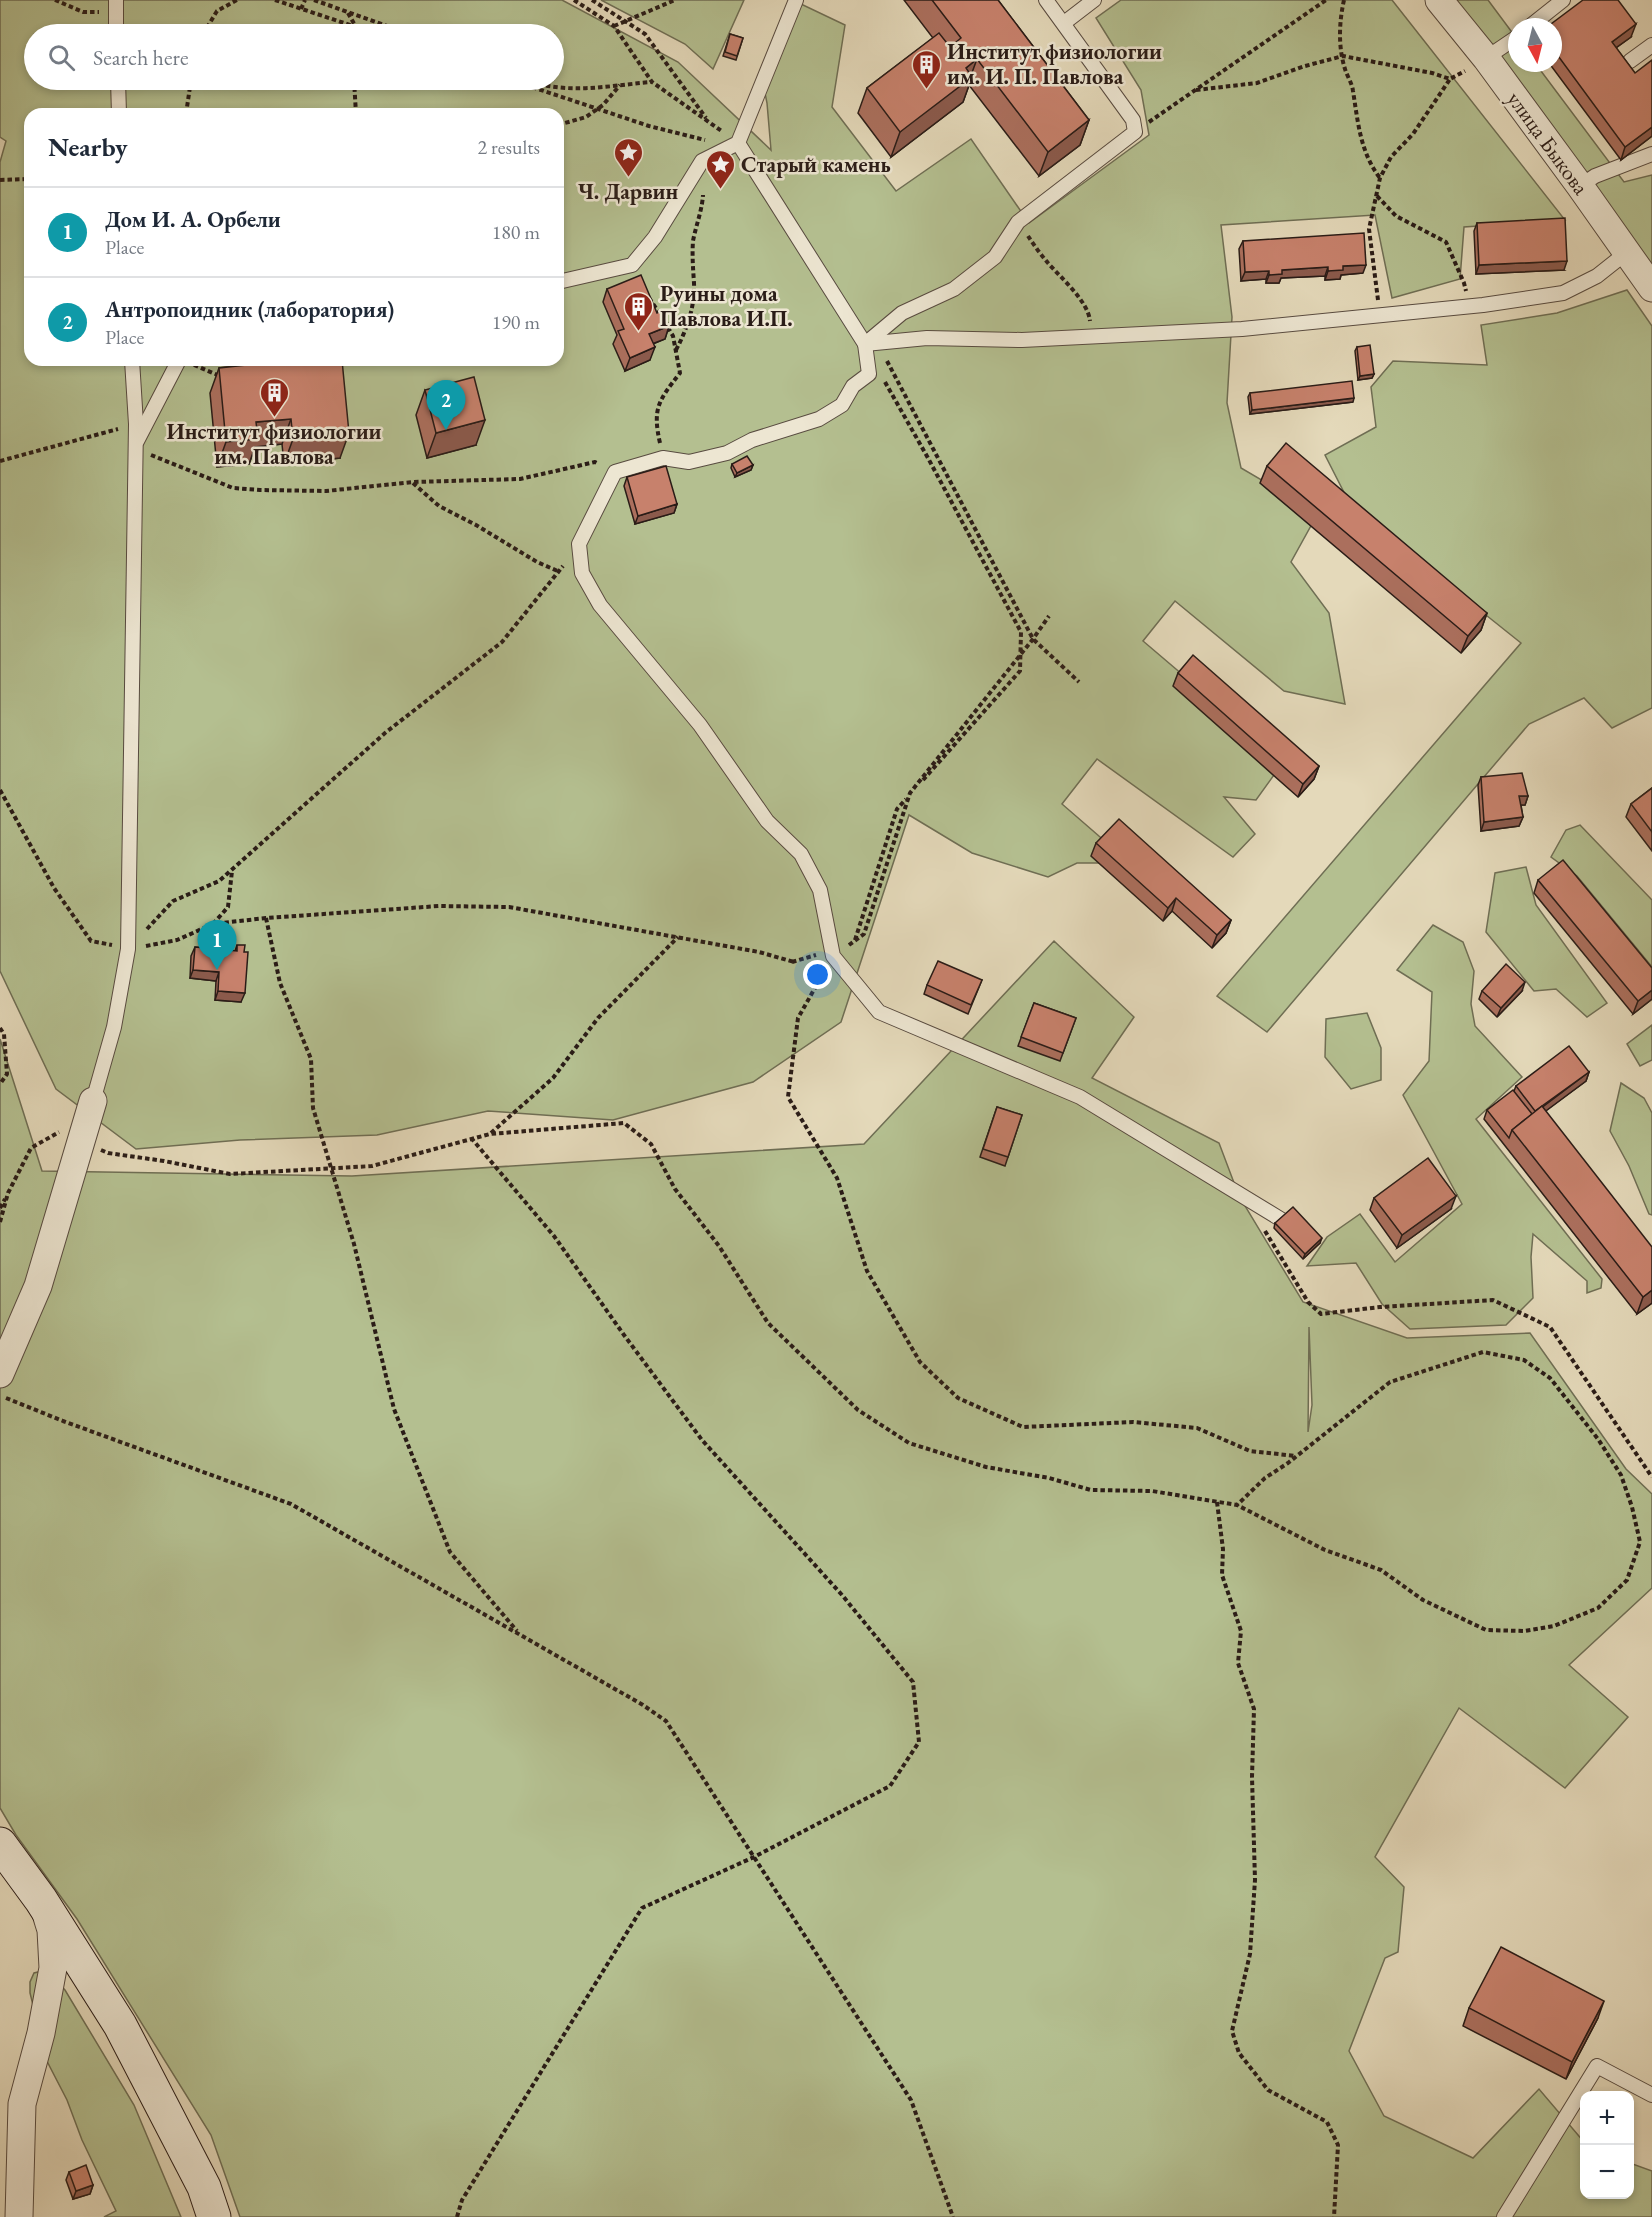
<!DOCTYPE html>
<meta charset="utf-8">
<style>
body{margin:0;font-family:"EB Garamond",serif;background:#f2f2f3;color:#1f2937}
.controls{position:absolute;right:18px;bottom:18px;display:grid;overflow:hidden;border-radius:12px;box-shadow:0 3px 9px #0003}
.controls button{width:54px;height:54px;display:grid;place-items:center;padding:0;border:0;border-bottom:2px solid #e0e1e3;background:#fff;color:#1f2937;font:30px sans-serif}
.compass{position:absolute;left:1508px;top:18px;width:54px;height:54px;border-radius:50%;background:#fff;box-shadow:0 3px 9px #0003;rotate:173deg}
.you{position:absolute;left:818px;top:975px;width:21px;height:21px;margin:-15px;border:4px solid #fff;border-radius:50%;background:#1a73e8;box-shadow:0 0 0 9px #1a73e833}
.badge{display:grid;place-items:center;width:39px;height:39px;border-radius:50%;background:#8f2418;color:#fff;font-size:20px;font-weight:700}
.pin{position:absolute;translate:-50% -50px;filter:drop-shadow(0 2px 3px #0008)}
.pin::after{content:'';position:absolute;top:32px;width:21px;height:18px;background:inherit;clip-path:polygon(0 0,100% 0,50% 100%)}
.list{margin:0;padding:0;list-style:none}
h2{display:flex;justify-content:space-between;align-items:center;height:78px;margin:0;padding:0 24px;font-size:26px}
h2 small{font-size:20px;font-weight:400;color:#747a83}
.list li{display:grid;grid-template-columns:39px 1fr auto;gap:18px;align-items:center;box-sizing:border-box;height:90px;padding:0 24px;border-top:2px solid #e0e1e3}
.list b{display:block;font-size:22px;white-space:nowrap}
.list p{margin:0;font-size:20px;white-space:nowrap;color:#747a83}
.list em{font-size:20px;font-style:normal;color:#747a83}
.icon{flex:none;width:33px;height:33px;fill:none;stroke:currentColor;stroke-width:2;stroke-linecap:round;stroke-linejoin:round}
.map{position:relative;flex:none;width:1652px;height:2217px;overflow:hidden}
.search{position:absolute;background:#fff;box-shadow:0 3px 9px #0003;left:24px;top:24px;width:540px;height:66px;display:flex;align-items:center;gap:15px;box-sizing:border-box;padding:0 21px;border-radius:33px;color:#747a83;font-size:22px}
.panel{position:absolute;background:#fff;box-shadow:0 3px 9px #0003;left:24px;top:108px;width:540px;height:258px;border-radius:18px}
.map>svg:first-child{display:block}
.green{fill:#b4bf90;stroke:#6f6e54;stroke-width:1.5;fill-rule:evenodd}
.lines{fill:none;stroke-linecap:round;stroke-linejoin:round}
.service-casing{stroke:#584b40;stroke-width:16}
.minor-casing{stroke:#584b40;stroke-width:29}
.secondary-casing{stroke:#2a1c17;stroke-width:35}
.path{stroke:#2a1c17;stroke-width:4;stroke-dasharray:4.5 3;stroke-linecap:butt}
.service{stroke:#ede6d2;stroke-width:14}
.minor{stroke:#ede6d2;stroke-width:27}
.secondary{stroke:#ede6d2;stroke-width:33}
.wall{fill:#ab6f5d;stroke:#2a1c17;stroke-width:1.5}
.shaded-wall{fill:#8b5a4c;stroke:#2a1c17;stroke-width:1.5}
.building{fill:#c7816c;stroke:#2a1c17;stroke-width:1.5}
.labels{text-anchor:middle;dominant-baseline:central;stroke-width:5;stroke-linejoin:round;paint-order:stroke}
.poi-label{font-size:22px;font-weight:bold;fill:#2a1c17;stroke:#ede6d2;text-anchor:start}
.street-label{font-size:22px;fill:#2a1c17;stroke:#ede6d2}
</style>
<div class="map">
<svg width="1652" height="2217" viewBox="0 0 1652 2217">
<rect width="100%" height="100%" fill="#e4d9ba"/>
<filter id="stains"><feTurbulence type="fractalNoise" baseFrequency=".00333" numOctaves="4"/><feColorMatrix values="0 0 0 0 .2 0 0 0 0 .09 0 0 0 0 .02 0 0 0 .5 -.17"/></filter>
<radialGradient id="worn" r=".72"><stop offset=".6" stop-color="#630" stop-opacity="0"/><stop offset="1" stop-color="#630" stop-opacity=".3"/></radialGradient>
<g class="green">
<path d="M0,0H562L678,62L771,150L767,103L762,78L801,4L845,25L832,107L896,191L971,139L1029,223L1149,135L1141,90L1096,18L1121,0H1392L1565,220L1464,227L1460,279L1392,298L1375,215L1221,225L1232,317L1227,403L1241,468L1318,513L1291,562L1329,613L1345,704L1284,691L1175,601L1143,641L1284,761L1256,800L1224,797L1255,834L1233,857L1097,759L1062,804L1130,863H1077L1048,877L972,853L909,815L841,1022L753,1082L613,1120L488,1111L377,1135L240,1140L136,1149L56,1089L0,971V162L6,141L0,137ZM34,34H554V80H34ZM30,114H558V360H30Z"/>
<path d="M601,0H744L713,69L685,44Z"/>
<path d="M1450,0H1488L1517,39V63H1535L1624,182L1652,175V270Z"/>
<path d="M1627,290L1652,326V708L1612,728L1584,698L1529,724L1267,1032L1217,996L1521,643L1352,508L1325,455L1376,427L1371,387L1393,361L1487,365L1481,325L1557,313Z"/>
<path d="M1580,825L1652,900V967L1577,876L1551,857L1566,830Z"/>
<path d="M1526,867L1536,905L1607,1003L1587,1017L1556,989L1534,991L1486,932L1495,873Z"/>
<path d="M1433,925L1463,942L1474,971L1471,1004L1475,1026L1522,1077L1476,1119L1602,1279L1601,1288L1587,1293V1281L1533,1234L1531,1257L1533,1298L1506,1325L1410,1329L1382,1304L1356,1263L1307,1266L1327,1237L1360,1214L1395,1262L1462,1204L1403,1095L1429,1061L1432,992L1397,970Z"/>
<path d="M1054,941L1134,1017L1092,1078L1219,1143L1239,1196L1303,1302L1407,1338L1530,1333L1626,1469L1652,1494V1588L1569,1665L1628,1717L1565,1788L1459,1708L1375,1857L1404,1887L1398,1952L1385,1958L1349,2051L1384,2116L1473,2158L1539,2089L1584,2142V2194H1630V2163L1652,2171V2217H240L211,2135L77,1919L16,1835L0,1808V1039L42,1171L352,1176L864,1144ZM1309,1327L1312,1405L1308,1432L1309,1328Z"/>
<path d="M1367,1013L1381,1048V1080L1351,1089L1325,1057L1326,1019Z"/>
<path d="M1652,1025V1060L1640,1066L1627,1044Z"/>
<path d="M1621,1083L1644,1098L1652,1113V1215L1649,1214L1629,1166L1610,1131Z"/>
<path d="M46,1970L65,1990L134,2105L181,2217H104L116,2211L82,2140L67,2100L35,2038V2013L30,1993V1982L34,1973Z"/>
</g>
<g class="lines">
<defs>
<g id="service">
<path d="M116,0V34"/>
<path d="M1046,0L1133,120L1135,132L1018,222L995,257L954,289L902,313L865,344L869,374L853,386L842,405L819,419L752,440L727,453L689,462L663,458L615,472L579,544L582,573L600,605L700,725L767,821L801,854L820,890L833,956L879,1012L1080,1097L1282,1220"/>
<path d="M1064,23L1094,0"/>
<path d="M1529,27L1563,0"/>
<path d="M1486,58L1517,37"/>
<path d="M1630,61L1652,45"/>
<path d="M118,80L119,114"/>
<path d="M738,143L865,344L927,338L1022,340L1242,329L1483,305L1563,293L1597,276L1626,253"/>
<path d="M1580,186L1595,176L1652,154"/>
<path d="M558,282L632,265L655,237L702,161L738,143L796,0"/>
<path d="M137,441L179,360"/>
<path d="M93,1101L114,1027L128,949L136,424L132,360"/>
<path d="M1504,2217L1597,2066L1652,2095"/>
</g>
<g id="minor">
<path d="M1439,0L1486,58L1580,186L1652,288"/>
<path d="M0,1374L38,1286L93,1101"/>
<path d="M19,2217L22,2104L41,2033L53,1968L51,1930L47,1917"/>
</g>
<path id="secondary" d="M0,1844L41,1900L120,2025L204,2187L214,2217"/>
</defs>
<use href="#service" class="service-casing"/>
<use href="#minor" class="minor-casing"/>
<use href="#secondary" class="secondary-casing"/>
<g class="path">
<path d="M55,0L83,12H99"/>
<path d="M275,0L377,34"/>
<path d="M314,0L410,34"/>
<path d="M574,0L614,26L652,82L723,132"/>
<path d="M592,0L645,34L706,118"/>
<path d="M1344,0C1339,22 1338,47 1345,69C1347,76 1352,83 1353,91C1358,122 1360,152 1380,178"/>
<path d="M301,9L305,0"/>
<path d="M348,13L356,27V34"/>
<path d="M614,26L675,0"/>
<path d="M203,34L217,11L237,0"/>
<path d="M354,80L356,114"/>
<path d="M511,80L649,126L705,140"/>
<path d="M524,80C570,95 605,86 651,82"/>
<path d="M1196,90L1257,83L1305,66L1343,56L1432,73L1450,79L1465,71"/>
<path d="M186,114L191,80"/>
<path d="M1149,122L1326,0"/>
<path d="M558,125L586,117L603,105L620,85"/>
<path d="M0,180L30,179"/>
<path d="M1377,196L1396,216L1446,242L1464,283L1466,291"/>
<path d="M1028,236C1034,245 1041,255 1048,263C1061,278 1088,301 1090,321"/>
<path d="M649,298L660,314"/>
<path d="M1378,300L1369,229L1380,178L1391,157L1413,134L1450,79"/>
<path d="M676,350C687,329 695,307 694,283C693,268 692,255 693,241C696,225 702,211 703,195"/>
<path d="M887,361L1033,639L1079,682"/>
<path d="M194,365L220,376"/>
<path d="M885,382L928,458L1021,632L1020,671L923,780"/>
<path d="M660,443C652,408 659,400 680,373L673,336L667,326"/>
<path d="M151,455L233,488L260,490L326,491L413,482L520,479L595,462L599,464"/>
<path d="M0,461L118,429"/>
<path d="M413,483L439,506L476,525L537,562L560,572"/>
<path d="M0,790L54,888L91,941L112,945"/>
<path d="M266,918L280,983L311,1059L313,1108L354,1244L394,1409L450,1552L517,1631"/>
<path d="M213,924L228,907L232,871"/>
<path d="M147,929L173,901L219,881L385,733L502,642L563,566"/>
<path d="M855,940L897,809L906,799"/>
<path d="M849,945L864,934L910,793L1033,639L1049,616"/>
<path d="M146,946L177,940L213,924L266,918L439,906L509,907L759,952L794,962"/>
<path d="M792,962L816,955"/>
<path d="M824,972L798,1018L788,1097L837,1178L867,1271L920,1362L958,1398L1023,1427L1133,1422L1197,1428L1250,1451L1296,1456"/>
<path d="M0,1028L4,1034L7,1074L0,1084"/>
<path d="M491,1133L553,1078L598,1018L678,937"/>
<path d="M101,1150L108,1153L164,1161L230,1174L372,1166L490,1134L624,1123L651,1144L675,1189L719,1246L768,1323L858,1410L909,1443L986,1467L1049,1478L1091,1490L1152,1491L1237,1505L1265,1478L1288,1463L1390,1382L1483,1352L1524,1360L1550,1378L1598,1439L1621,1475L1632,1507L1640,1542L1627,1580L1598,1608L1554,1626L1524,1631L1486,1630L1423,1600L1381,1570L1325,1550L1237,1505"/>
<path d="M0,1208L5,1199"/>
<path d="M0,1222L8,1193L31,1148L59,1132"/>
<path d="M1265,1231L1308,1302L1321,1314L1380,1307L1493,1300L1550,1327L1652,1477"/>
<path d="M6,1398L63,1421L291,1504L643,1705L666,1721L911,2100L953,2217"/>
<path d="M1217,1502L1223,1549L1222,1575L1241,1631L1238,1663L1254,1709L1252,1777L1255,1880L1250,1954L1232,2031L1239,2053L1268,2090L1327,2122L1338,2145L1334,2217"/>
<path d="M457,2217L462,2200L642,1908L754,1857L890,1786L919,1742L913,1682L842,1595L702,1440L624,1335L554,1236L472,1139"/>
</g>
<use href="#service" class="service"/>
<use href="#minor" class="minor"/>
<use href="#secondary" class="secondary"/>
</g>
<g class="wall">
<path d="M904,0H998L1089,120L1080,145L1039,176L969,85L963,102L891,157L858,113L867,88L933,38Z"/>
<path d="M1553,27L1631,37L1616,48L1635,73L1652,136L1621,160L1549,63H1553Z"/>
<path d="M730,34L743,38L736,60L723,56Z"/>
<path d="M1477,223L1564,270L1476,274L1474,231Z"/>
<path d="M1243,241L1363,273L1341,275L1340,279L1325,280V276L1281,278L1279,283H1266V279L1241,281L1239,249Z"/>
<path d="M607,289L657,313L669,326L665,339L653,344L650,360L625,371L613,344L617,335L603,302Z"/>
<path d="M1357,347L1374,374L1372,378L1358,380L1355,351Z"/>
<path d="M294,360L340,458L284,464L282,444L255,447L249,464L217,467L210,393L219,368Z"/>
<path d="M425,390L476,445L427,458L416,415Z"/>
<path d="M1250,393L1353,402L1250,414L1248,397Z"/>
<path d="M732,464L753,465L751,470L735,477L731,468Z"/>
<path d="M1267,466L1487,613L1481,630L1461,653L1260,483Z"/>
<path d="M627,477L677,504L674,513L635,524L624,486Z"/>
<path d="M1178,673L1319,766L1314,779L1298,797L1173,686Z"/>
<path d="M1481,777L1528,796L1525,805H1521L1523,817L1519,826L1481,831L1478,785Z"/>
<path d="M1652,788V851L1626,817L1631,804Z"/>
<path d="M1096,843L1231,920L1226,933L1212,948L1172,911L1163,921L1091,856Z"/>
<path d="M1538,880L1652,968V999L1633,1014L1534,893Z"/>
<path d="M237,945L241,1002L215,1000L216,981L190,978L191,956L195,947L235,951Z"/>
<path d="M982,980L968,1014L924,994L927,985Z"/>
<path d="M1482,991H1522L1497,1017L1479,999Z"/>
<path d="M1034,1003L1076,1018L1060,1061L1018,1046Z"/>
<path d="M1589,1072L1586,1081L1545,1111L1652,1303L1637,1314L1484,1119L1487,1110L1514,1091L1516,1086Z"/>
<path d="M997,1107L1022,1115L1005,1166L980,1157Z"/>
<path d="M1374,1198L1451,1209L1397,1248L1370,1210Z"/>
<path d="M1275,1223L1320,1243L1303,1259L1274,1228Z"/>
<path d="M1469,2008L1598,2018L1566,2079L1463,2026Z"/>
<path d="M69,2172L93,2185L90,2194L73,2199L66,2180Z"/>
</g>
<g class="shaded-wall">
<path d="M1636,24L1631,37L1607,54L1612,42Z"/>
<path d="M977,59L970,78L972,77L963,102L891,157L900,132L966,68Z"/>
<path d="M1089,120L1080,145L1039,176L1048,152Z"/>
<path d="M1652,127V136L1621,160L1625,147Z"/>
<path d="M1567,261L1564,270L1476,274L1479,265Z"/>
<path d="M1366,265L1363,273L1341,275L1340,279L1325,280L1328,271L1343,266Z"/>
<path d="M1328,267L1325,276L1281,278L1279,283H1266L1269,275L1282,270Z"/>
<path d="M1269,271L1266,279L1241,281L1245,272Z"/>
<path d="M669,326L665,339L644,347L649,334Z"/>
<path d="M655,347L650,360L625,371L630,358Z"/>
<path d="M1374,374L1372,378L1358,380L1360,376Z"/>
<path d="M1354,398L1353,402L1250,414L1252,410Z"/>
<path d="M291,419L282,444L255,447L249,464L217,467L226,442L256,422Z"/>
<path d="M485,420L476,445L427,458L436,433Z"/>
<path d="M349,433L340,458L284,464L293,439Z"/>
<path d="M753,465L751,470L735,477L737,473Z"/>
<path d="M677,504L674,513L635,524L638,516Z"/>
<path d="M1487,613L1481,630L1461,653L1468,636Z"/>
<path d="M1319,766L1314,779L1298,797L1303,784Z"/>
<path d="M1519,796H1528L1525,805H1516Z"/>
<path d="M1523,817L1519,826L1481,831L1484,822Z"/>
<path d="M1176,898L1172,911L1163,921L1168,908Z"/>
<path d="M1231,920L1226,933L1212,948L1217,935Z"/>
<path d="M193,970L219,972L216,981L190,978Z"/>
<path d="M1525,982L1522,991L1497,1017L1501,1008Z"/>
<path d="M1652,990V999L1633,1014L1638,1001Z"/>
<path d="M218,991L245,993L241,1002L215,1000Z"/>
<path d="M1589,1072L1586,1081L1535,1119L1536,1112Z"/>
<path d="M1456,1196L1451,1209L1397,1248L1402,1235Z"/>
<path d="M1322,1238L1320,1243L1303,1259L1305,1254Z"/>
<path d="M1652,1290V1303L1637,1314L1643,1297Z"/>
<path d="M1604,2001L1598,2018L1566,2079L1572,2062Z"/>
<path d="M93,2185L90,2194L73,2199L76,2191Z"/>
</g>
<g class="building">
<path d="M932,0H998L1089,120L1048,152L977,59L966,68L972,77L900,132L867,88L939,33L950,47L961,38Z"/>
<path d="M1583,0H1618L1636,24L1612,42L1635,73L1652,60V127L1625,147L1553,49V27H1547Z"/>
<path d="M730,34L743,38L737,56L725,52Z"/>
<path d="M1565,218L1567,261L1479,265L1477,223Z"/>
<path d="M1364,233L1366,265L1343,266V270L1328,271V267L1282,270V274L1269,275V271L1245,272L1243,241Z"/>
<path d="M641,275L657,313L663,310L669,326L649,334L655,347L630,358L618,331L624,329L607,289Z"/>
<path d="M1370,345L1374,374L1360,376L1357,347Z"/>
<path d="M294,360H342L349,433L293,439L291,419L256,422L258,439L226,442L219,368Z"/>
<path d="M474,377L485,420L436,433L425,390Z"/>
<path d="M1352,381L1354,398L1252,410L1250,393Z"/>
<path d="M1286,443L1487,613L1468,636L1267,466Z"/>
<path d="M747,456L753,465L737,473L732,464Z"/>
<path d="M666,466L677,504L638,516L627,477Z"/>
<path d="M1193,655L1319,766L1303,784L1178,673Z"/>
<path d="M1522,773L1528,796H1519L1523,817L1484,822L1481,777Z"/>
<path d="M1652,788V832L1631,804Z"/>
<path d="M1119,819L1231,920L1217,935L1176,898L1168,908L1096,843Z"/>
<path d="M1563,860L1652,968V990L1638,1001L1538,880Z"/>
<path d="M237,945H245L244,952H248L245,993L218,991L219,972L193,970L195,947L237,951Z"/>
<path d="M938,961L982,980L971,1005L927,985Z"/>
<path d="M1506,964L1525,982L1501,1008L1482,991Z"/>
<path d="M1034,1003L1076,1018L1063,1053L1021,1037Z"/>
<path d="M1569,1046L1589,1072L1535,1111L1516,1086Z"/>
<path d="M1513,1090L1532,1114L1512,1130L1509,1138L1487,1110Z"/>
<path d="M1542,1106L1652,1247V1290L1643,1297L1512,1130Z"/>
<path d="M997,1107L1022,1115L1008,1157L983,1149Z"/>
<path d="M1428,1158L1456,1196L1402,1235L1374,1198Z"/>
<path d="M1293,1207L1322,1238L1305,1254L1275,1223Z"/>
<path d="M1501,1947L1604,2001L1572,2062L1469,2008Z"/>
<path d="M86,2165L93,2185L76,2191L69,2172Z"/>
</g>
<defs>
<symbol id="building-pin" viewBox="-11 -11 22 30"><path d="M0 17L-7.5 6A9.5 9.5 0 1 1 7.5 6Z" fill="#8f2418" stroke="#ede6d2"/><path d="M-4-6H4V6H1V3H-1V6H-4ZM-2.5-4.3h1.7v1.8h-1.7ZM.8-4.3h1.7v1.8H.8ZM-2.5-1h1.7V.8h-1.7ZM.8-1h1.7V.8H.8Z" fill="#fff"/></symbol>
<symbol id="sight-pin" viewBox="-11 -11 22 30"><path d="M0 17L-7.5 6A9.5 9.5 0 1 1 7.5 6Z" fill="#8f2418" stroke="#ede6d2"/><path d="M0-6L1.8-2.2L6-1.7L2.9 1.2L3.7 5.4L0 3.3L-3.7 5.4L-2.9 1.2L-6-1.7L-1.8-2.2Z" fill="#fff"/></symbol>
</defs>
<g fill-rule="evenodd">
<use href="#building-pin" x="910" y="48" width="33" height="45"/>
<use href="#sight-pin" x="612" y="136" width="33" height="45"/>
<use href="#sight-pin" x="704" y="148" width="33" height="45"/>
<use href="#building-pin" x="622" y="290" width="33" height="45"/>
<use href="#building-pin" x="258" y="376" width="33" height="45"/>
</g>
<g class="labels">
<g class="poi-label">
<text x="947" y="51">Институт физиологии<tspan x="947" dy="25">им. И. П. Павлова</tspan></text>
<text x="741" y="164">Старый камень</text>
<text x="628" y="191" text-anchor="middle">Ч. Дарвин</text>
<text x="660" y="293">Руины дома<tspan x="660" dy="25">Павлова И.П.</tspan></text>
<text x="274" y="431" text-anchor="middle">Институт физиологии<tspan x="274" dy="25">им. Павлова</tspan></text>
</g>
<g class="street-label">
<text transform="translate(1548 143) rotate(54)">улица Быкова</text>
</g>
</g>
<rect width="100%" height="100%" filter="url(#stains)"/>
<rect width="100%" height="100%" fill="url(#worn)"/>
</svg>
<div class="controls">
<button>+</button>
<button>−</button>
</div>
<svg class="compass" viewBox="-18 -18 36 36"><path d="M0-13l5 13h-10z" fill="#e53935"/><path d="M0 13l5-13h-10z" fill="#747a83"/></svg>
<div class="you"></div>
<div class="pin badge" style="left:217px;top:970px;background:#0f9aa8">1</div>
<div class="pin badge" style="left:446px;top:430px;background:#0f9aa8">2</div>
<div class="search"><svg class="icon" aria-label="search" viewBox="0 0 24 24"><circle cx="10" cy="10" r="6"/><path d="M15 15l6 6"/></svg>Search here</div>
<section class="panel">
<h2>Nearby<small>2 results</small></h2>
<ul class="list">
<li><span class="badge" style="background:#0f9aa8">1</span><div><b>Дом И. А. Орбели</b><p>Place</p></div><em>180 m</em></li>
<li><span class="badge" style="background:#0f9aa8">2</span><div><b>Антропоидник (лаборатория)</b><p>Place</p></div><em>190 m</em></li>
</ul>
</section>
</div>
